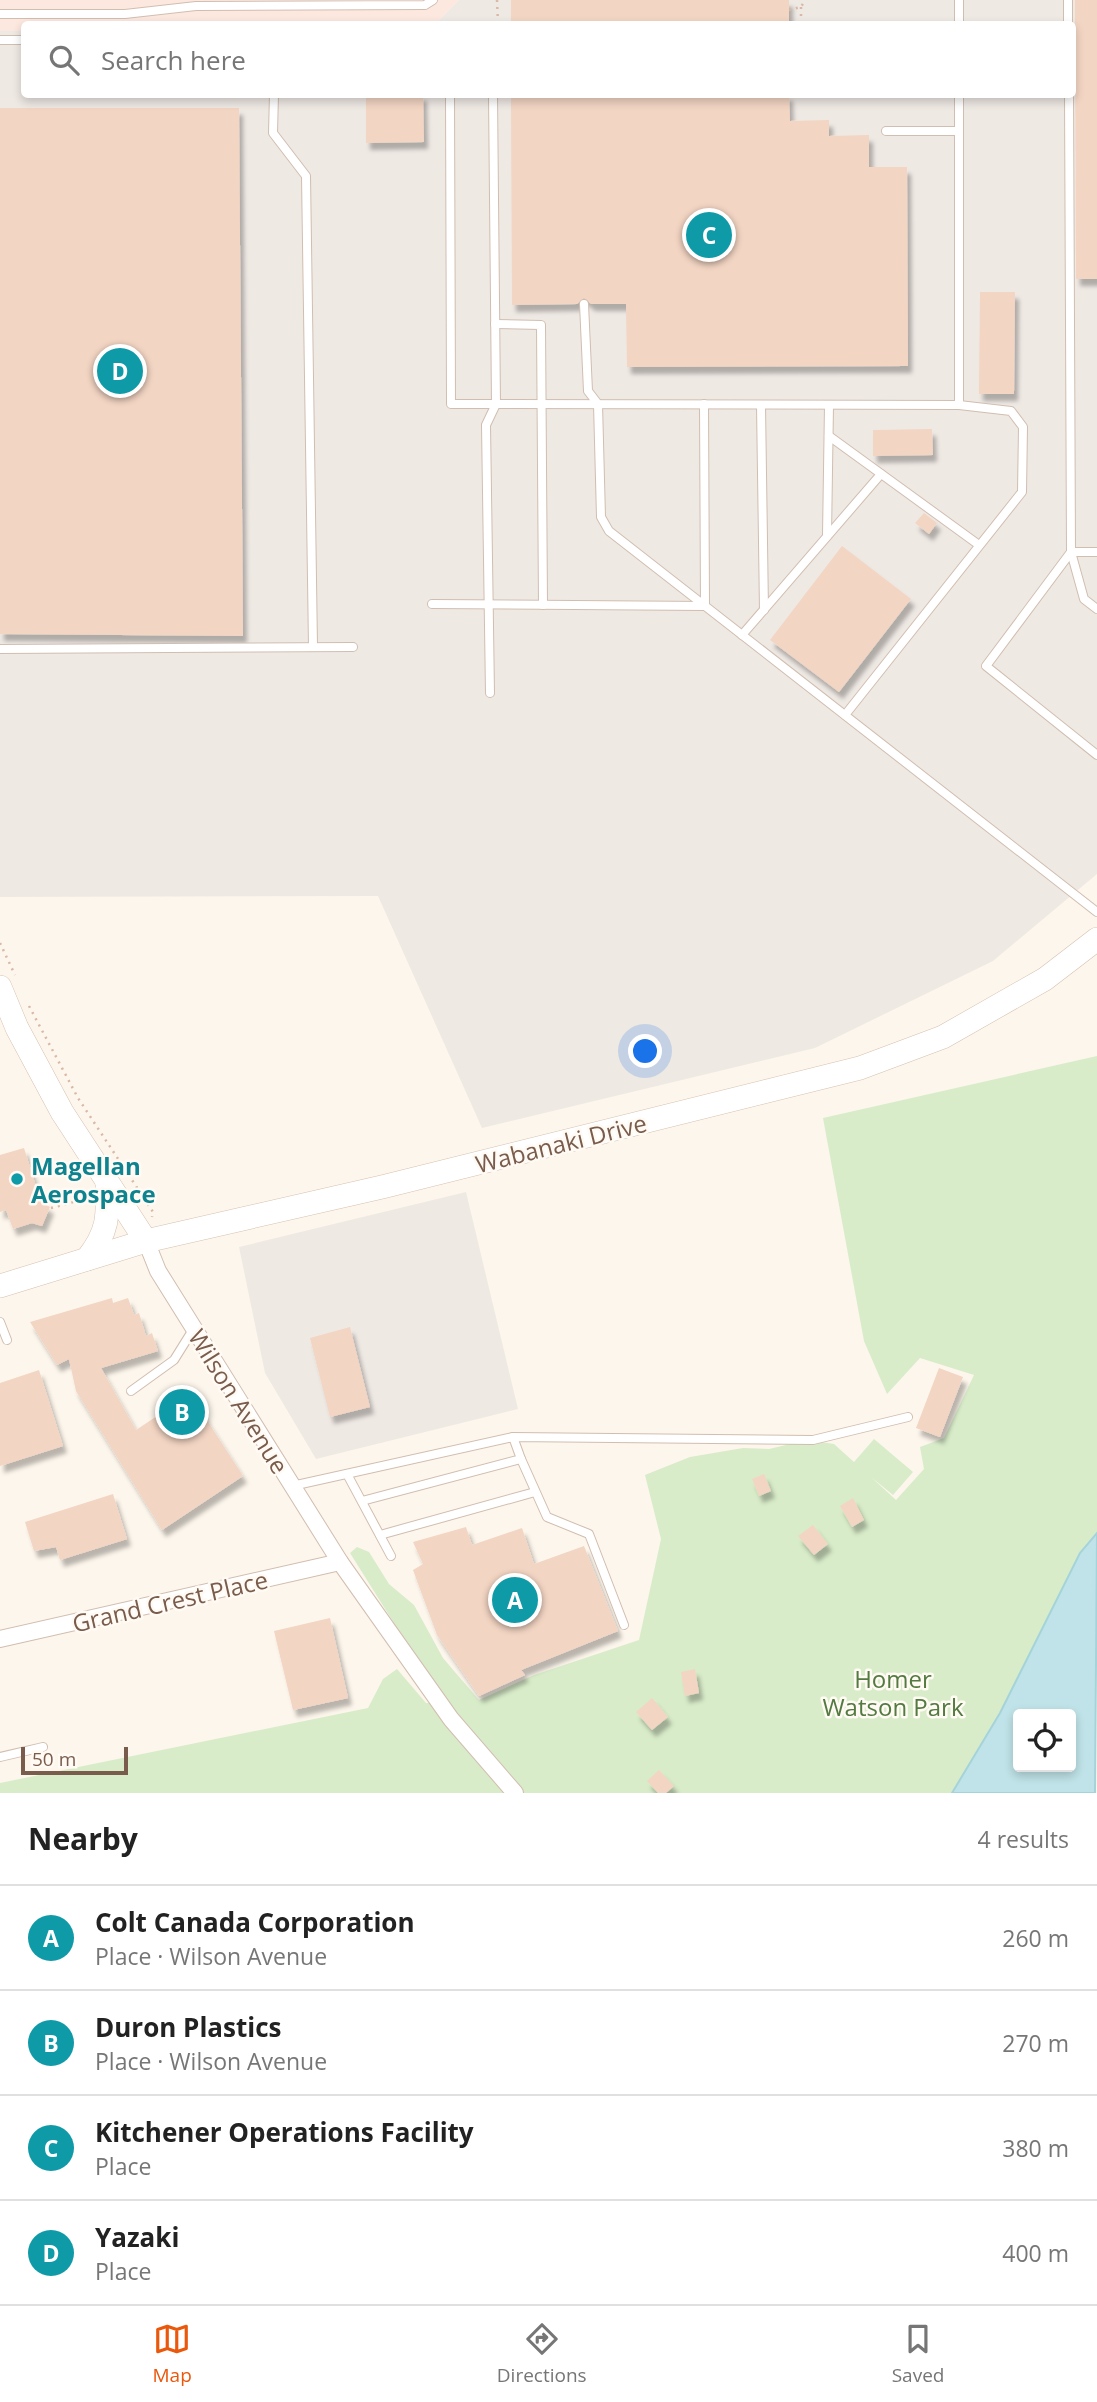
<!DOCTYPE html>
<meta charset="utf-8">
<style>
body{margin:0;font-family:"Open Sans",sans-serif;background:#f6f6f6;color:#222}
.controls{position:absolute;right:21px;bottom:21px;display:grid;overflow:hidden;border-radius:7px;box-shadow:0 4px 10px #0003}
.controls button{width:63px;height:63px;display:grid;place-items:center;padding:0;border:0;border-bottom:2px solid #e0e0e0;background:#fff;color:#222;font:35px sans-serif}
.scale{position:absolute;left:21px;bottom:18px;width:107px;box-sizing:border-box;padding-left:7px;border:4px solid #7a5c4d;border-top:0;font-size:19px;line-height:24px;white-space:nowrap;color:#7a5c4d;-webkit-text-stroke:5px #fffaf3;paint-order:stroke}
.you{position:absolute;left:646px;top:1052px;width:24px;height:24px;margin:-18px;border:5px solid #fff;border-radius:50%;background:#1a73e8;box-shadow:0 0 0 10px #1a73e833}
.badge{display:grid;place-items:center;width:46px;height:46px;border-radius:50%;background:#ea580c;color:#fff;font-size:23px;font-weight:700}
.pin{position:absolute;translate:-50% -50%;border:4px solid #fff;box-shadow:0 2px 7px #0006}
.list{margin:0;padding:0;list-style:none}
h2{display:flex;justify-content:space-between;align-items:center;height:91px;margin:0;padding:0 28px;font-size:30px}
h2 small{font-size:23px;font-weight:400;color:#767676}
.list li{display:grid;grid-template-columns:46px 1fr auto;gap:21px;align-items:center;box-sizing:border-box;height:105px;padding:0 28px;border-top:2px solid #e0e0e0}
.list b{display:block;font-size:26px;white-space:nowrap}
.list p{margin:0;font-size:23px;white-space:nowrap;color:#767676}
.list em{font-size:23px;font-style:normal;color:#767676}
.icon{flex:none;width:38px;height:38px;fill:none;stroke:currentColor;stroke-width:2;stroke-linecap:round;stroke-linejoin:round}
.map{position:relative;flex:none;width:1097px;height:1793px;overflow:hidden}
.search{position:absolute;background:#fff;box-shadow:0 4px 10px #0003;left:21px;right:21px;top:21px;height:77px;display:flex;align-items:center;gap:18px;box-sizing:border-box;padding:0 24px;border-radius:7px;color:#767676;font-size:26px}
.sheet{height:511px;background:#fff}
nav{display:flex;justify-content:space-around;align-items:center;box-sizing:border-box;height:98px;border-top:2px solid #e0e0e0;background:#fff;font-size:19px;color:#767676}
nav a{display:grid;justify-items:center;gap:4px}
nav .on{color:#ea580c}
.map>svg:first-child{display:block}
.commercial{fill:#fde8e0}
.industrial{fill:#efe9e4}
.green{fill:#d8ecc9}
.water{fill:#bfe3e8;stroke:#a5d3da;stroke-width:2;fill-rule:evenodd}
.building{fill:#f3d5c3;filter:url(#shadow)}
.lines{fill:none;stroke-linecap:round;stroke-linejoin:round}
.lane-casing{stroke:#d1beb0;stroke-width:10}
.street-casing{stroke:#d1beb0;stroke-width:18}
.secondary-casing{stroke:#d6c0b0;stroke-width:24}
.path{stroke:#d9b8a5;stroke-width:2.5;stroke-dasharray:2 5;stroke-linecap:butt}
.lane{stroke:#fff;stroke-width:8}
.street{stroke:#fff;stroke-width:16}
.secondary{stroke:#fff;stroke-width:23}
.culture-dot{fill:#0f9aa8;stroke:#fffaf3;stroke-width:2.5}
.labels{text-anchor:middle;dominant-baseline:central;stroke-width:5;stroke-linejoin:round;paint-order:stroke}
.street-label{font-size:24px;fill:#7a5c4d;stroke:#fffaf3}
.culture-label{font-size:24px;font-weight:bold;fill:#0d838f;stroke:#fffaf3;text-anchor:start}
.park-label{font-size:24px;fill:#537a41;stroke:#fffaf3}
</style>
<div class="map">
<svg width="1097" height="1793" viewBox="0 0 1097 1793">
<defs>
<filter id="shadow"><feDropShadow dx="4" dy="7" stdDeviation="2" flood-color="#0004"/></filter>
</defs>
<rect width="100%" height="100%" fill="#fdf6ec"/>
<path class="commercial" d="M0,0H459L436,23L24,24V31H0Z"/>
<g class="industrial">
<path d="M459,0H1097V874L993,961L815,1048L482,1128L378,896L0,897V31H24V94H1072V24H370L436,23Z"/>
<path d="M466,1192L518,1409L316,1459L265,1373L239,1247Z"/>
</g>
<path class="green" d="M1097,1056V1533L1080,1553L1000,1713L952,1793H0V1783L368,1708L383,1679L397,1669L426,1703L449,1702L397,1628L350,1553L357,1547L369,1552L389,1584L414,1605L443,1658L479,1700L534,1675L639,1640L661,1539L645,1475L690,1457L743,1448L769,1449L807,1440L834,1444L854,1462L874,1439L913,1472L893,1495L871,1477L896,1500L924,1469L920,1447L944,1438L974,1375L920,1358L887,1394L864,1341L823,1118Z"/>
<path class="water" d="M1097,1533L1095,1793H952L1000,1713L1080,1553ZM1018,1714H1071V1767H1018Z"/>
<g class="building">
<rect x="511" y="0" width="278" height="24"/>
<path d="M1075,0H1097V279H1076Z"/>
<path d="M366,94H423L424,142L366,143Z"/>
<path d="M511,94H789L790,121L829,120V136L869,135V167H907L908,366L627,367L626,304H591L584,298L577,304L512,305Z"/>
<path d="M0,108H239L243,636L0,634Z"/>
<path d="M980,292H1015L1014,394H979Z"/>
<path d="M932,429L933,455L873,456V430Z"/>
<path d="M924,513L937,523L929,534L915,523Z"/>
<path d="M842,546L911,599L839,692L770,640Z"/>
<path d="M24,1148L41,1202L50,1207L42,1226L32,1223L13,1229L6,1210L0,1212V1155Z"/>
<path d="M112,1298L113,1303L128,1298L134,1315L139,1313L146,1336L152,1333L158,1351L101,1368L136,1430L190,1394L243,1476L162,1530L76,1391L69,1359L57,1365L30,1322Z"/>
<path d="M350,1327L370,1407L330,1417L310,1338Z"/>
<path d="M939,1368L963,1377L940,1437L916,1428Z"/>
<path d="M39,1370L63,1446L0,1466V1383Z"/>
<path d="M764,1474L771,1491L759,1496L752,1479Z"/>
<path d="M113,1494L127,1539L60,1560L56,1547L34,1551L25,1522Z"/>
<path d="M853,1498L864,1520L852,1527L840,1506Z"/>
<path d="M813,1525L828,1544L814,1555L798,1536Z"/>
<path d="M466,1527L472,1545L522,1528L534,1564L584,1546L618,1631L521,1670L525,1675L479,1696L437,1635L413,1570L423,1564L413,1542Z"/>
<path d="M330,1618L348,1698L293,1710L274,1631Z"/>
<path d="M695,1669L699,1693L685,1696L681,1672Z"/>
<path d="M652,1698L668,1717L652,1730L636,1712Z"/>
<path d="M659,1770L674,1786L666,1793H658L647,1781Z"/>
</g>
<g class="lines">
<defs>
<g id="lane">
<path d="M959,0V24"/>
<path d="M1068,0V24"/>
<path d="M0,14H125L196,6L425,5L433,0"/>
<path d="M0,40H24"/>
<path d="M274,94L273,133L306,176L313,647"/>
<path d="M450,94L451,404L959,405L1011,411L1023,427L1022,492L845,715"/>
<path d="M1069,94L1071,552L1084,599L1097,609"/>
<path d="M886,131H959"/>
<path d="M584,304L588,391L598,404L601,517L609,531L1097,912"/>
<path d="M495,324L541,325L543,605"/>
<path d="M761,405L764,610"/>
<path d="M959,405V94"/>
<path d="M829,436L979,545"/>
<path d="M827,536L829,405"/>
<path d="M1071,552L986,666L1097,755"/>
<path d="M1071,552H1097"/>
<path d="M432,604L705,606L704,404"/>
<path d="M742,635L881,474"/>
<path d="M0,649L353,647"/>
<path d="M490,693L486,425L496,404L493,94"/>
<path d="M0,1322L7,1340"/>
<path d="M131,1391L174,1360L194,1328"/>
<path d="M521,1459L547,1517L589,1534L624,1625"/>
<path d="M347,1474L391,1556"/>
<path d="M292,1486L513,1437L813,1440L908,1417"/>
<path d="M362,1501L521,1459L513,1437"/>
<path d="M380,1535L535,1492"/>
<path d="M0,1757L43,1747"/>
</g>
<g id="street">
<path d="M146,1241L158,1271L340,1562L451,1719L515,1793"/>
<path d="M0,1639L340,1562"/>
</g>
<g id="secondary">
<path d="M0,987L17,1028L62,1112L146,1241"/>
<path d="M87,1259C109,1231 108,1216 107,1182"/>
<path d="M0,1286L146,1241L382,1187L860,1068L943,1037L1045,979L1097,939"/>
</g>
</defs>
<use href="#lane" class="lane-casing"/>
<use href="#street" class="street-casing"/>
<use href="#secondary" class="secondary-casing"/>
<g class="path">
<path d="M497,0L498,24"/>
<path d="M801,7V24"/>
<path d="M789,10L801,7L805,0"/>
<path d="M0,943L15,975"/>
<path d="M29,1006L78,1098L153,1212L152,1217"/>
<path d="M51,1208L89,1198"/>
</g>
<use href="#lane" class="lane"/>
<use href="#street" class="street"/>
<use href="#secondary" class="secondary"/>
</g>
<circle class="culture-dot" cx="17" cy="1179" r="7"/>
<g class="labels">
<g class="street-label">
<text transform="translate(561 1143) rotate(-14)">Wabanaki Drive</text>
<text transform="translate(239 1401) rotate(58)">Wilson Avenue</text>
<text transform="translate(170 1601) rotate(-13)">Grand Crest Place</text>
</g>
<g class="culture-label">
<text x="31" y="1165">Magellan<tspan x="31" dy="28">Aerospace</tspan></text>
</g>
<g class="park-label">
<text x="893" y="1678">Homer<tspan x="893" dy="28">Watson Park</tspan></text>
</g>
</g>
</svg>
<div class="controls">
<button><svg class="icon" aria-label="locate" viewBox="0 0 24 24"><circle cx="12" cy="12" r="6"/><path d="M12 2v4M12 18v4M2 12h4M18 12h4"/></svg></button>
</div>
<div class="scale">50 m</div>
<div class="you"></div>
<div class="pin badge" style="left:515px;top:1600px;background:#0f9aa8">A</div>
<div class="pin badge" style="left:182px;top:1412px;background:#0f9aa8">B</div>
<div class="pin badge" style="left:709px;top:235px;background:#0f9aa8">C</div>
<div class="pin badge" style="left:120px;top:371px;background:#0f9aa8">D</div>
<div class="search"><svg class="icon" aria-label="search" viewBox="0 0 24 24"><circle cx="10" cy="10" r="6"/><path d="M15 15l6 6"/></svg>Search here</div>
</div>
<section class="sheet">
<h2>Nearby<small>4 results</small></h2>
<ul class="list">
<li><span class="badge" style="background:#0f9aa8">A</span><div><b>Colt Canada Corporation</b><p>Place · Wilson Avenue</p></div><em>260 m</em></li>
<li><span class="badge" style="background:#0f9aa8">B</span><div><b>Duron Plastics</b><p>Place · Wilson Avenue</p></div><em>270 m</em></li>
<li><span class="badge" style="background:#0f9aa8">C</span><div><b>Kitchener Operations Facility</b><p>Place</p></div><em>380 m</em></li>
<li><span class="badge" style="background:#0f9aa8">D</span><div><b>Yazaki</b><p>Place</p></div><em>400 m</em></li>
</ul>
</section>
<nav>
<a class="on"><svg class="icon" aria-label="map" viewBox="0 0 24 24"><path d="M3 6l6-2 6 2 6-2v14l-6 2-6-2-6 2zM9 4v14M15 6v14"/></svg>Map</a>
<a><svg class="icon" aria-label="directions" viewBox="0 0 24 24"><path d="M12 3l9 9-9 9-9-9zM9 14v-3h6M13 9l2 2-2 2"/></svg>Directions</a>
<a><svg class="icon" aria-label="saved" viewBox="0 0 24 24"><path d="M7 4h10v16l-5-4-5 4z"/></svg>Saved</a>
</nav>
